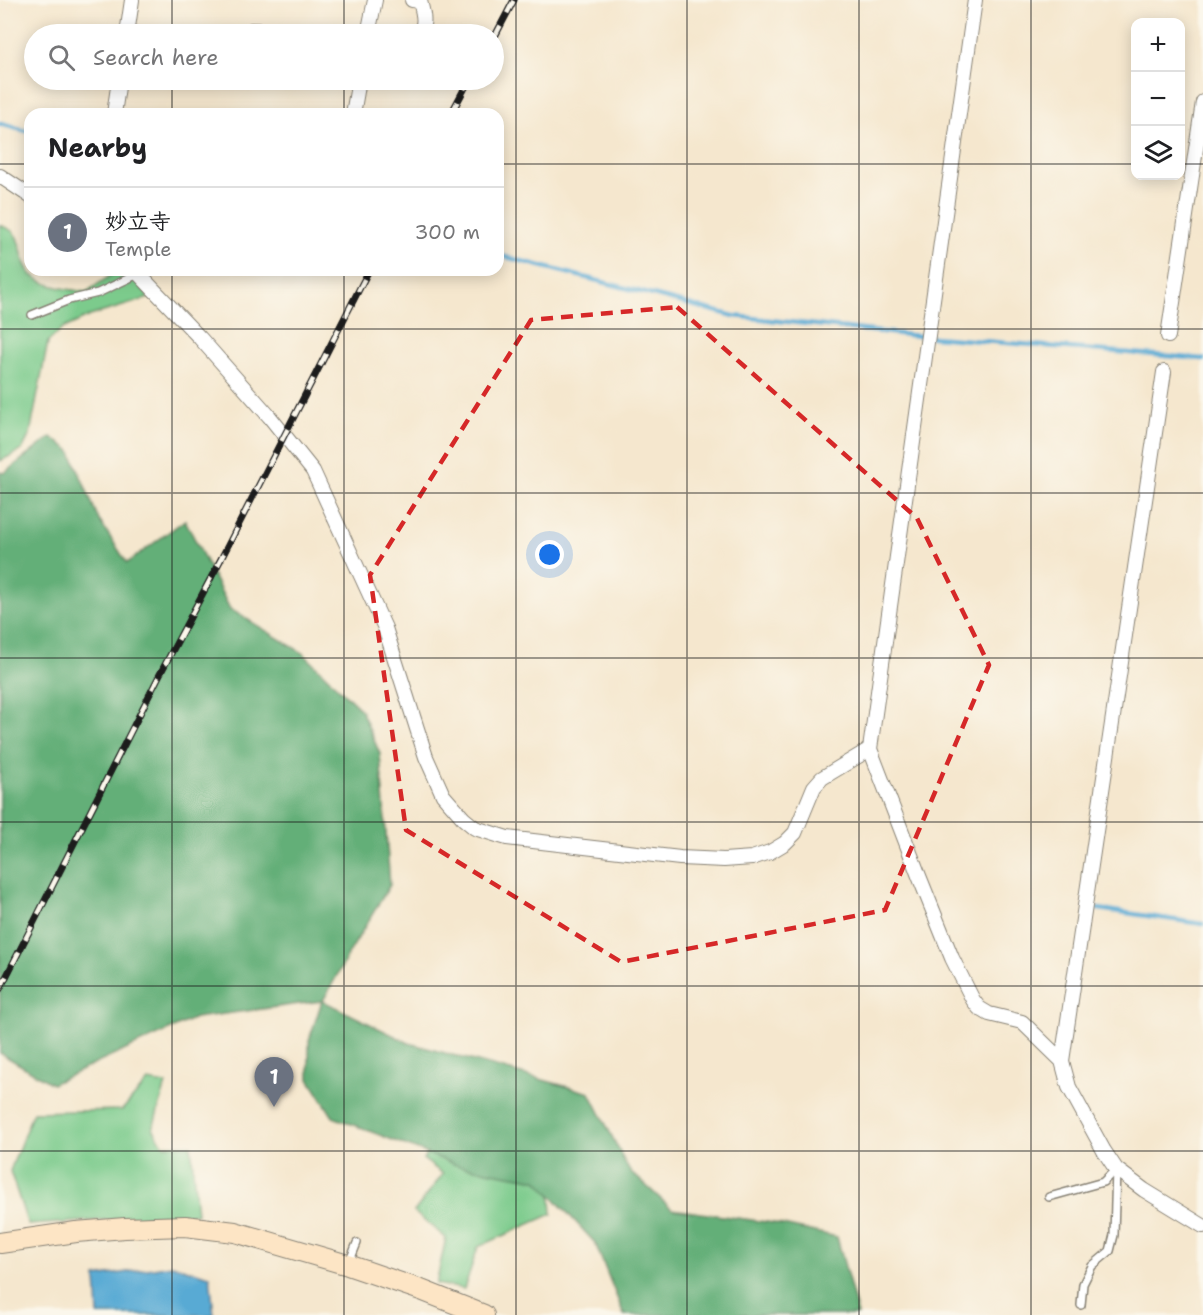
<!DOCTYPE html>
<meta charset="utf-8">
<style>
body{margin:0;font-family:"Shantell Sans","Klee One",sans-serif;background:#f2f2f2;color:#202124}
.controls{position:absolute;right:18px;top:18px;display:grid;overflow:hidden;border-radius:12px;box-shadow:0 3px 15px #0003}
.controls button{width:54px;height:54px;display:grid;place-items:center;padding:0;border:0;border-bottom:2px solid #e0e0e0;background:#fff;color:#202124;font:30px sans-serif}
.you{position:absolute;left:550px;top:555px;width:21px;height:21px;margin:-15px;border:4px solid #fff;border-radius:50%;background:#1a73e8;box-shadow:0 0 0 9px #1a73e833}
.badge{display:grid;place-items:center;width:39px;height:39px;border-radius:50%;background:#0b8043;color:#fff;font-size:20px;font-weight:700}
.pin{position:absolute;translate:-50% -50px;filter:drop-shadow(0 2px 3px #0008)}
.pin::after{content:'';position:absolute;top:32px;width:21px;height:18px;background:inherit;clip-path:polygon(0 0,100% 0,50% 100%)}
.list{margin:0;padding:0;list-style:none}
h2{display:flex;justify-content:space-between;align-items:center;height:78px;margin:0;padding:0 24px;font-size:26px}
h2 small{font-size:20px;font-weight:400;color:#757577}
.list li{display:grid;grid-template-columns:39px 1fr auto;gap:18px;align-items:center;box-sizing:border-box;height:90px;padding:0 24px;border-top:2px solid #e0e0e0}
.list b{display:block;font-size:22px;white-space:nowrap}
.list p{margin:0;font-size:20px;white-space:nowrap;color:#757577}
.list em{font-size:20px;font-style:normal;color:#757577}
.icon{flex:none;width:33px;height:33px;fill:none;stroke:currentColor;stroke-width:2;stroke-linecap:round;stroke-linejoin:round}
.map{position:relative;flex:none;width:1203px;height:1315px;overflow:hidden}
.search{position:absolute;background:#fff;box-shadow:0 3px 15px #0003;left:24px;top:24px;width:480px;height:66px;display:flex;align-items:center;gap:15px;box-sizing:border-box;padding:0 21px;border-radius:33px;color:#757577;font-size:22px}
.panel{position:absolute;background:#fff;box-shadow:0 3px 15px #0003;left:24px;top:108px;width:480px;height:168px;border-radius:18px}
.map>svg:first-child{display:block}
.green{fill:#7bcb8c;stroke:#4c7454;stroke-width:1.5}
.forest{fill:#64af78;stroke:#40664a;stroke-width:1.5}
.water{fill:#59aad4;stroke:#3a6378;stroke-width:1.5}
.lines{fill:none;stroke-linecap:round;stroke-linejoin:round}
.stream{stroke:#59aad4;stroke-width:4.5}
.lane-casing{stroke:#888275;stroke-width:10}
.street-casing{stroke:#888275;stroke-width:16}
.secondary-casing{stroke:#888275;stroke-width:22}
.lane{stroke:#fff;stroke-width:7}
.street{stroke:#fff;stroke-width:14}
.secondary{stroke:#fde5c5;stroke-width:20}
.rail-casing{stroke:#1c1c1c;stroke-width:7}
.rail{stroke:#fbf7ec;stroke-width:4.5;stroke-dasharray:14;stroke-linecap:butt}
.marked{fill:none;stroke:#d62828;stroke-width:4.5;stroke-dasharray:12 8;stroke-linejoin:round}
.grid{fill:none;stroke:#1c1c1c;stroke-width:1.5;stroke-opacity:0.55}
</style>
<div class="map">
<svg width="1203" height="1315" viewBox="0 0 1203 1315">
<rect width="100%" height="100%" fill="#fbf7ec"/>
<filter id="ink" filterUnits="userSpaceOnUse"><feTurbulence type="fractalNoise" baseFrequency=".0167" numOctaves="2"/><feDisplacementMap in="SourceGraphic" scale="12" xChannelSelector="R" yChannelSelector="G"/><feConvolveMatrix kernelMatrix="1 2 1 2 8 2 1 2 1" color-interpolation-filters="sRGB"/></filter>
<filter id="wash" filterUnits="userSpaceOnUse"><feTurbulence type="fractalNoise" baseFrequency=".008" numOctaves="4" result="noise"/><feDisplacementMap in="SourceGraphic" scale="24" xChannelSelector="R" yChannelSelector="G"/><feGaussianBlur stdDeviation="1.35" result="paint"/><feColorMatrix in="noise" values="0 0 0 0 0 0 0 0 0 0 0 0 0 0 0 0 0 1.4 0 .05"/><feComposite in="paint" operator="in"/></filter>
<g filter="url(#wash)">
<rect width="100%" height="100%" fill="#f5e7ce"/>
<g class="green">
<path d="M0,225C4,227 10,229 13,232C24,243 20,264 32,275C45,287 69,289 86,292L119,270H130L149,298L90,316L62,329L48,342L30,434L22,450L0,461Z"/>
<path d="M148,1081L166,1084L153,1128L163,1145H191L197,1214L28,1225L10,1171L33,1112L122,1110Z"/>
<path d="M467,1097L550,1185L552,1214L478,1247L464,1289L436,1284L446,1238L414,1212L443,1174L423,1159Z"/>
</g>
<path class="forest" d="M51,437L70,450L99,520L127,563L185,520L230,609L303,653L361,710L380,754L390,885L352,948L323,1001L409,1043L590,1093L629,1170L672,1209L774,1223L837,1237L858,1315H624L595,1243L537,1180L459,1166L333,1117L309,1079V1040L322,1001L195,1018L52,1084L0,1053V472L4,473Z"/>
<path class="water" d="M172,1265L210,1276L214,1315H98L96,1277Z"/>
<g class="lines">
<g class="stream">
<path d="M0,124L30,132"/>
<path d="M498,255L734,316L909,335L1203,359"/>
<path d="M1092,908L1203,924"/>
</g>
</g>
</g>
<g filter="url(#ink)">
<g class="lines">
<defs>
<g id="lane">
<path d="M251,27L368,32"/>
<path d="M32,315L69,300L98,293L138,274"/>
<path d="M1049,1197L1103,1182L1116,1169"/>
<path d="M349,1263L357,1243"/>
<path d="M1081,1305L1083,1284L1092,1266L1110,1251L1114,1235L1116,1169"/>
</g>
<g id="street">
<path d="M412,0L420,1C423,13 427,25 418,34"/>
<path d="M975,0L870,749L919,876L952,958L973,1000L979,1008L989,1014L1022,1022L1062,1061L1069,1087L1104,1151L1116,1169L1144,1190L1203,1226"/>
<path d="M127,34L132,0"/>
<path d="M368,34L375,0"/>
<path d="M114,114L119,80"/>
<path d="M353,114L359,80"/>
<path d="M0,176L30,196"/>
<path d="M135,270L200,338L269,416L313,471L385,628L426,757L443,795L464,819L475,828L507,838L680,858L724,860L752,858L770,852L785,843L795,833L814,787L822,778L870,749"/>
<path d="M1168,336L1203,102"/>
<path d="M1062,1061L1164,372"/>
</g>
<path id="secondary" d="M0,1243L76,1232L125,1228L185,1226L235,1232L348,1265L421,1290L484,1315"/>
</defs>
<use href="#lane" class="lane-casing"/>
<use href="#street" class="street-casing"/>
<use href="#secondary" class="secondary-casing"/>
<use href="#lane" class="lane"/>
<use href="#street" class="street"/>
<use href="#secondary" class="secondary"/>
<defs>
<g id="rail">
<path d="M494,38L514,0"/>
<path d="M451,114L469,80"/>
<path d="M0,989L159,676L221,559L369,270"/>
</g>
</defs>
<use href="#rail" class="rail-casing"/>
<use href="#rail" class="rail"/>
</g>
</g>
<path class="marked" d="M677,307L917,518L989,665L885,910L621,962L406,830L370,575L531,320Z"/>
<path class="grid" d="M172,0V34M344,0V34M516,0V1315M687,0V1315M859,0V1315M1031,0V1315M172,80V114M344,80V114M0,164H30M498,164H1136M1180,164H1203M172,270V1315M344,270V1315M0,329H1203M0,493H1203M0,658H1203M0,822H1203M0,986H1203M0,1151H1203"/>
</svg>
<div class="controls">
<button>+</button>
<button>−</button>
<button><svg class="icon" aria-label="layers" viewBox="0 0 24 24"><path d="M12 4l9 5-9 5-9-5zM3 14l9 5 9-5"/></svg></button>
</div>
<div class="you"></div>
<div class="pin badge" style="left:274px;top:1107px;background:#6b7280">1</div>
<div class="search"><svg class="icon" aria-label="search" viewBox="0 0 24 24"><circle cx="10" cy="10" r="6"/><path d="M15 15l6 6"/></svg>Search here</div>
<section class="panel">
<h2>Nearby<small></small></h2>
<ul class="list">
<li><span class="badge" style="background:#6b7280">1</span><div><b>妙立寺</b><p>Temple</p></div><em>300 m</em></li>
</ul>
</section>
</div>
